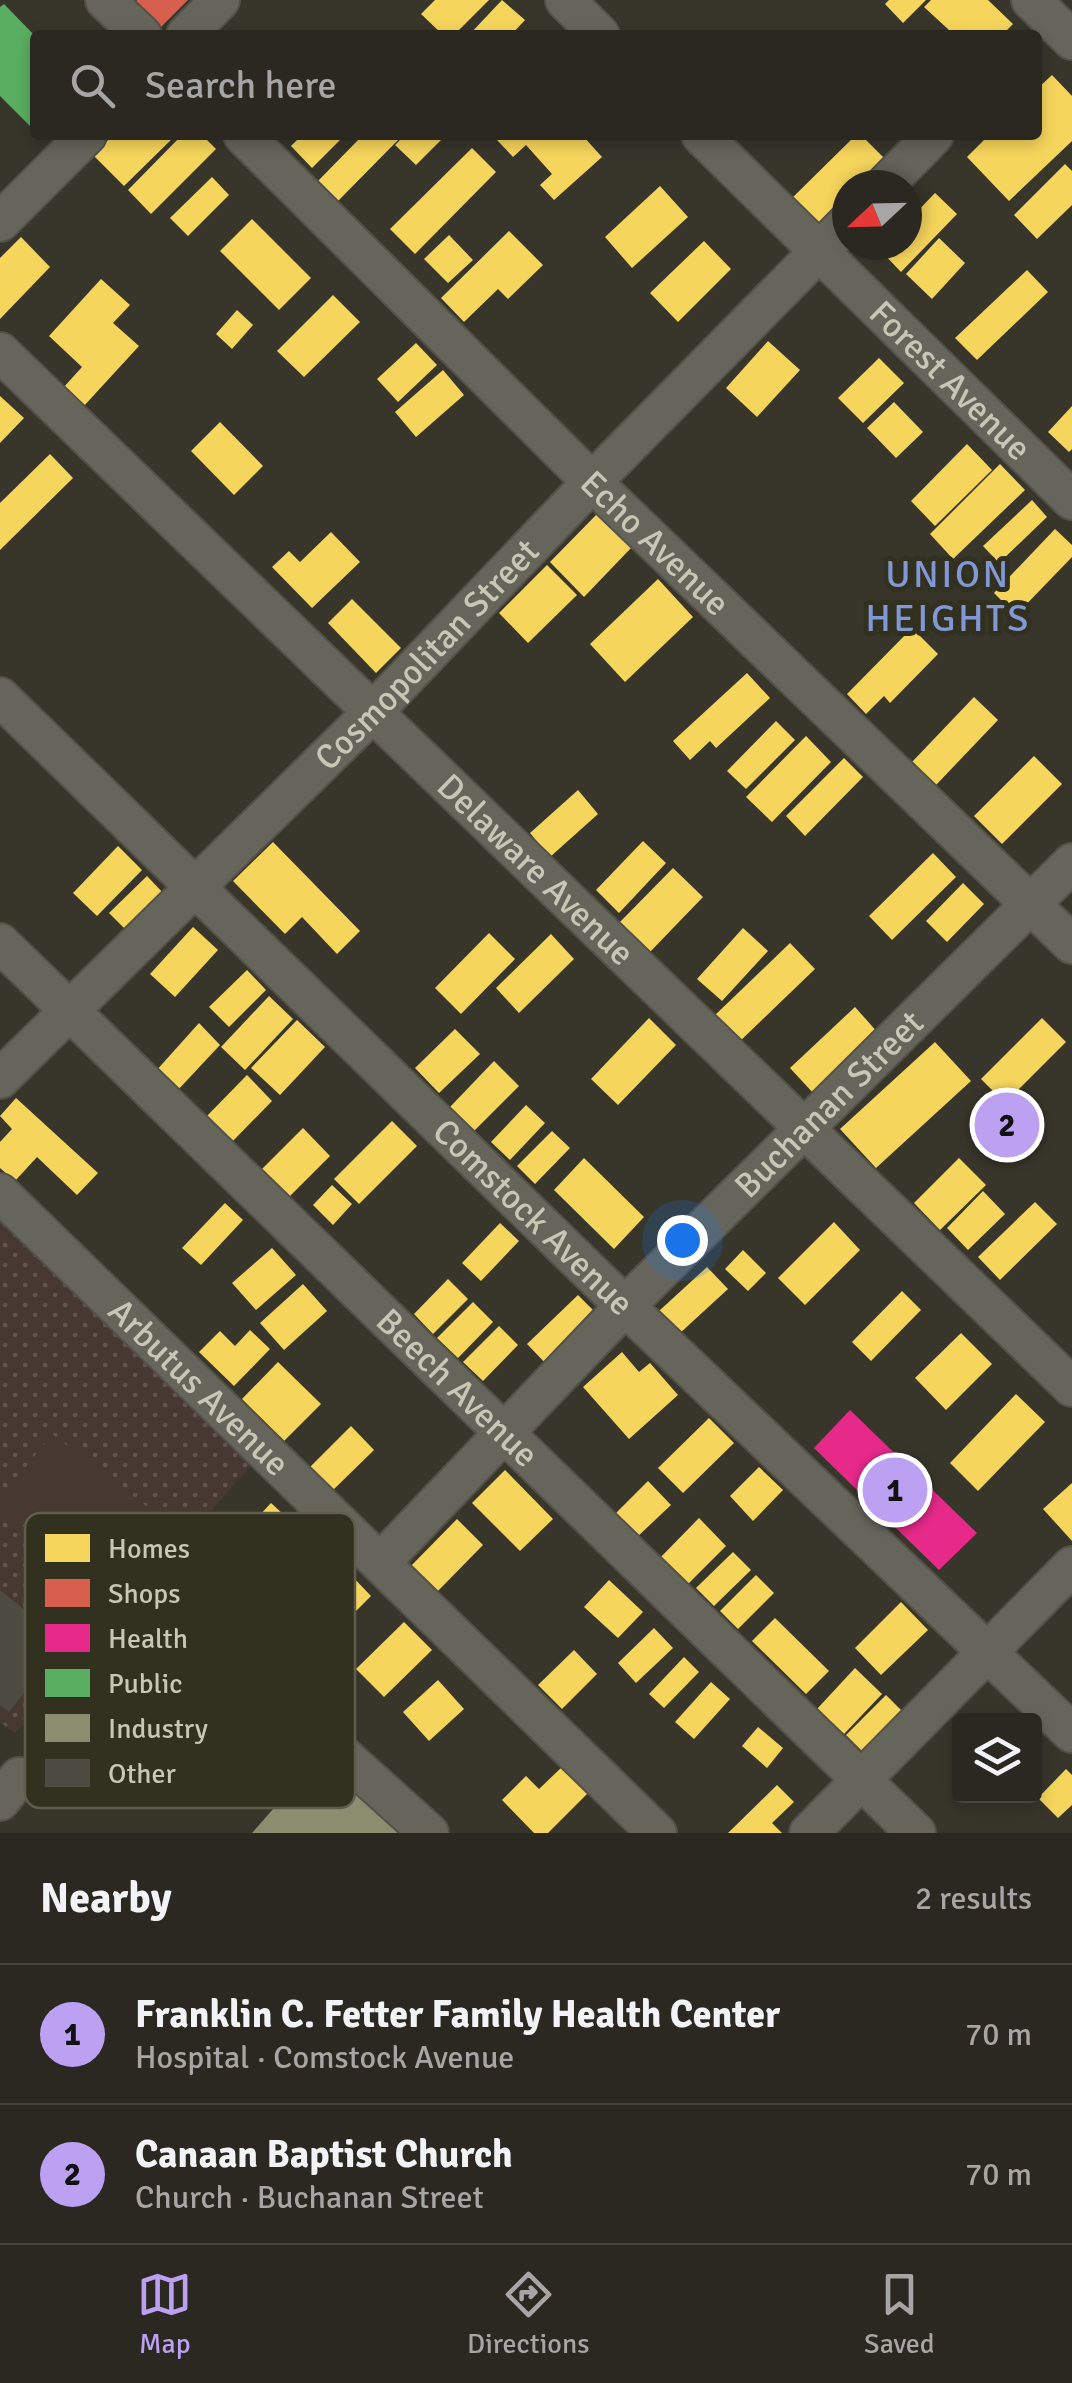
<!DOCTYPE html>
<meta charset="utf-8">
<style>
body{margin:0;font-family:Signika,sans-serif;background:#323029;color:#f1f3f6}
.controls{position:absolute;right:30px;bottom:30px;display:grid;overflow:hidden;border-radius:10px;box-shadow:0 5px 15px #0003}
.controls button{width:90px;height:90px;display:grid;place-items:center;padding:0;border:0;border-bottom:2px solid #46443e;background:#2a2820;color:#f1f3f6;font:50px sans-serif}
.compass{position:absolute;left:832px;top:170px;width:90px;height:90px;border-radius:50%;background:#2a2820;box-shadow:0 5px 15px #0003;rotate:248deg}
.you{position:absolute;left:682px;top:1240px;width:35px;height:35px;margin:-25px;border:8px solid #fff;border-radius:50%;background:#1a73e8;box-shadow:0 0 0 15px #1a73e833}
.badge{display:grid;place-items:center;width:65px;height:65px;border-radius:50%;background:#bca0f2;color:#111;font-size:32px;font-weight:700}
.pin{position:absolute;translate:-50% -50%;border:5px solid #fff;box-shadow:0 2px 10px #0006}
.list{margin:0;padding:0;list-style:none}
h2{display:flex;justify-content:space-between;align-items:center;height:130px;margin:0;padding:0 40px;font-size:42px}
h2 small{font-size:32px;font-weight:400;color:#a5a6a5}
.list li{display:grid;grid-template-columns:65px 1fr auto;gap:30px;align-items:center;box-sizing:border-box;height:140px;padding:0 40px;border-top:2px solid #46443e}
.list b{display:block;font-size:38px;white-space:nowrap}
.list p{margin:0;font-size:32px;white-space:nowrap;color:#a5a6a5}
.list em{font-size:32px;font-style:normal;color:#a5a6a5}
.icon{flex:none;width:55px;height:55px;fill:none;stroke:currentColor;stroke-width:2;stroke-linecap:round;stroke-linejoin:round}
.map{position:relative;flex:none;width:1072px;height:1833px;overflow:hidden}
.search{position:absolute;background:#2a2820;box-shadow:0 5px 15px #0003;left:30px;right:30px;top:30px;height:110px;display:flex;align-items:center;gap:25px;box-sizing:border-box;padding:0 35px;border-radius:10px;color:#a5a6a5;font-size:38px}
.sheet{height:410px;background:#2a2820}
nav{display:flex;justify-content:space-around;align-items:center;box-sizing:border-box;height:140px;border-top:2px solid #46443e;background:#2a2820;font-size:28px;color:#a5a6a5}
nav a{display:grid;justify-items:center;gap:5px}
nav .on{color:#bca0f2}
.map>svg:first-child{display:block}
.grass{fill:url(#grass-dots)}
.garden{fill:#473932}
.homes{fill:#f6d55c}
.shops{fill:#d6604d}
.health{fill:#e7298a}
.public{fill:#5aae61}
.industry{fill:#8c8c6e}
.building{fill:#4d4c43}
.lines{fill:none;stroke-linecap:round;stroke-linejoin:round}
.minor-casing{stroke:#535149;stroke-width:42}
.minor{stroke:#66655b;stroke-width:38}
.labels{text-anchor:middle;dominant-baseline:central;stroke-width:10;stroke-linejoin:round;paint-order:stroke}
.street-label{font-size:35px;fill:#c8c7b6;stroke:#32301f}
.neighbourhood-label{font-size:38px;letter-spacing:2.5px;fill:#8297d5;stroke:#32301f}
.key{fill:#32301f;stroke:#5f5d4c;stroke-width:2.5}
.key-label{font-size:28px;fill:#c8c7b6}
</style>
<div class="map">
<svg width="1072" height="1833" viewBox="0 0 1072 1833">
<defs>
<pattern id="grass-dots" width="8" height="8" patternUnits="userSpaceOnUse" patternTransform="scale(2.5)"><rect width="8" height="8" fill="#473932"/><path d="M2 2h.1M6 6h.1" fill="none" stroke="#60544d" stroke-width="1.8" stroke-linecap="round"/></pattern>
</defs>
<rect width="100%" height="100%" fill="#38362b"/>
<path class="grass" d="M0,1215L252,1464L15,1733L0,1722Z"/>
<path class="garden" d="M52,1434L163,1519L112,1587L0,1508V1499Z"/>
<g class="homes">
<path d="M435,0H489L454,35H443L421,14Z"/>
<path d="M502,0L525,20L511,35H469Z"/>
<path d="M889,0H926L903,23L885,4Z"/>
<path d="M931,0H988L1013,24L1002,35H944L949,30L924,7Z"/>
<path d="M1052,75L1072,96V141L1009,201L967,157L989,135H1037V89Z"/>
<path d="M113,135H176L124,186L93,155Z"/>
<path d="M182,135H202L216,149L151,214L128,190Z"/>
<path d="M302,135H345L312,168L291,146Z"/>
<path d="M363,135H403L338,201L318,181Z"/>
<path d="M405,135H446L416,165L395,145Z"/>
<path d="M502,135H582L602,157L554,200L540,185L552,174L526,145L513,157L497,140Z"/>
<path d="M856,135H861L886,160L860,185H847V198L816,229L789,201Z"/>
<path d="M472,148L496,172L415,254L390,229Z"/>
<path d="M1065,164L1072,171V205L1037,239L1014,215Z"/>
<path d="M212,177L229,195L188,236L170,218Z"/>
<path d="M660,186L688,217L632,268L605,237Z"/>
<path d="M935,193L957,214L901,272L880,250L885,245H907V222Z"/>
<path d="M252,219L311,278L279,310L220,251Z"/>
<path d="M509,231L543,265L508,299L498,289L464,322L441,298Z"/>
<path d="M449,235L473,260L448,283L424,259Z"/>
<path d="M21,237L50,267L0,319V258Z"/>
<path d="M939,238L965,263L932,299L906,274Z"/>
<path d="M704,241L731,269L678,322L650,293Z"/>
<path d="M1027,270L1048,292L977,360L955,338Z"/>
<path d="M101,279L130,305L113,323L139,346L83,407L63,388L82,367L49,336Z"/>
<path d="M333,295L360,322L304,377L277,351Z"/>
<path d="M237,310L253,325L232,349L216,334Z"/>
<path d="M768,341L800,370L757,417L726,388Z"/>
<path d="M416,343L437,365L398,402L377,379Z"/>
<path d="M879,358L904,383L863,423L838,398Z"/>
<path d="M443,370L464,395L416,437L395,412Z"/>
<path d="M0,396L24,418L0,443Z"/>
<path d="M894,402L923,432L896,458L867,428Z"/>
<path d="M1072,406V449L1069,452L1048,432Z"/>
<path d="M220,422L263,466L234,495L191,451Z"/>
<path d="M967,444L992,470L935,526L911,501Z"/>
<path d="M50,454L73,478L0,550V503Z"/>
<path d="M1000,464L1025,490L953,559L930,534Z"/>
<path d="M1032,500L1047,517L999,563L983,546Z"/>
<path d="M598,513L632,547L584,597L550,562Z"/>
<path d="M1055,529L1072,545V557L1016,615L994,593Z"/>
<path d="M331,532L360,562L312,608L272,567L289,551L300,562Z"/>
<path d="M547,565L577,595L528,643L499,613Z"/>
<path d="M658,579L693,617L625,682L590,644Z"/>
<path d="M352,599L401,648L376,673L328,623Z"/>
<path d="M912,628L938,654L890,703L884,696L866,714L847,694Z"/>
<path d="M747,673L770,698L716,748L710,741L690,760L673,741Z"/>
<path d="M974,697L998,720L936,785L912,762Z"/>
<path d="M776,721L795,740L746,789L727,771Z"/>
<path d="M806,736L831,762L772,822L746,797Z"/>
<path d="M1034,756L1062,784L1002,844L974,816Z"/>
<path d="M844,758L863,777L805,836L786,816Z"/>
<path d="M578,790L598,814L550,857L530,833Z"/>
<path d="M643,841L666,863L619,913L596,890Z"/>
<path d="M273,842L360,931L337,954L302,917L285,934L233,881Z"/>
<path d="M118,846L142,870L97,916L73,893Z"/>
<path d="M933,853L956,877L892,940L869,916Z"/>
<path d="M673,868L703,897L649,953L619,923Z"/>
<path d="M147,876L165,895L128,932L109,913Z"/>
<path d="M963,883L984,904L947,942L926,921Z"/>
<path d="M193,927L218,950L175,997L150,974Z"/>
<path d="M743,928L768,951L722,1001L697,979Z"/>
<path d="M489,933L515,959L461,1014L435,988Z"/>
<path d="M551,934L574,959L519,1013L496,988Z"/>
<path d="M790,943L815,969L737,1044L712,1018Z"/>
<path d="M247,970L266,990L229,1027L209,1007Z"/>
<path d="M269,996L293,1019L245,1070L221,1047Z"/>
<path d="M855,1007L879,1034L815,1095L790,1068Z"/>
<path d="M649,1018L676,1045L618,1105L591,1079Z"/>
<path d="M1042,1018L1066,1042L1005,1103L981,1079Z"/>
<path d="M297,1020L325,1047L280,1095L251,1068Z"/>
<path d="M199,1023L220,1045L176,1092L155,1072Z"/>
<path d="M455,1029L480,1054L439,1093L415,1068Z"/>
<path d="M935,1042L971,1081L876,1168L840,1129Z"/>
<path d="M494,1061L519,1086L474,1131L450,1107Z"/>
<path d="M247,1075L272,1101L229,1145L204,1119Z"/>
<path d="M16,1098L98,1173L77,1195L37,1157L15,1181L0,1168V1142L12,1129L0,1116Z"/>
<path d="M526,1105L545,1123L510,1160L491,1142Z"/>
<path d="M392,1121L417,1146L359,1204L334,1179Z"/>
<path d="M303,1128L330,1156L283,1203L256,1175Z"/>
<path d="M552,1131L570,1148L535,1184L517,1166Z"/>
<path d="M584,1158L644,1217L614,1249L554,1190Z"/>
<path d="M959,1158L986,1185L940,1230L914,1203Z"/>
<path d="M332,1185L352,1204L333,1225L313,1205Z"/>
<path d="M983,1191L1005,1214L968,1250L947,1228Z"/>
<path d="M1035,1202L1057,1224L1000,1280L978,1257Z"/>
<path d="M225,1203L243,1220L201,1265L182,1248Z"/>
<path d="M834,1222L860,1250L805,1305L778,1278Z"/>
<path d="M500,1223L519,1241L481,1281L462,1263Z"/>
<path d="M272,1248L296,1275L256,1310L232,1283Z"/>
<path d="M743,1250L766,1273L748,1291L725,1269Z"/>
<path d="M707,1267L728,1289L679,1334L659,1311Z"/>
<path d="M448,1279L468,1299L433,1334L414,1314Z"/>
<path d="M303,1284L327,1311L284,1350L260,1323Z"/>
<path d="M902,1291L921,1310L871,1361L852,1342Z"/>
<path d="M578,1295L601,1318L550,1368L527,1344Z"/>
<path d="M473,1302L493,1322L458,1358L437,1338Z"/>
<path d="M499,1326L518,1345L483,1381L463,1362Z"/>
<path d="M250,1330L270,1349L234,1386L199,1352L220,1331L235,1346Z"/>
<path d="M961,1333L992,1364L946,1410L915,1378Z"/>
<path d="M622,1352L639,1372L650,1363L678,1395L629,1439L583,1387Z"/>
<path d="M278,1362L321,1404L284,1441L242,1399Z"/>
<path d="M1016,1394L1045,1422L978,1491L950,1463Z"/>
<path d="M709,1418L734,1443L683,1493L658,1468Z"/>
<path d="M351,1426L374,1450L330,1493L307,1470Z"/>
<path d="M759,1467L783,1490L753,1521L730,1496Z"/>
<path d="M505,1470L553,1519L520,1551L472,1503Z"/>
<path d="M648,1481L671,1505L636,1538L614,1515Z"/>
<path d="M1072,1483V1541L1043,1509Z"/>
<path d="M271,1503L296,1526L254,1572L229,1548Z"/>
<path d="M699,1518L726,1546L686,1586L659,1559Z"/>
<path d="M457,1519L483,1545L434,1595L408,1569Z"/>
<path d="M733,1552L751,1570L714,1606L696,1588Z"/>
<path d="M349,1573L371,1596L328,1639L305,1616Z"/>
<path d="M756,1575L774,1593L738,1629L720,1611Z"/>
<path d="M609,1580L643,1612L618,1638L584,1607Z"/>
<path d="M901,1602L928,1630L881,1675L855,1648Z"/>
<path d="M775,1618L829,1671L806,1694L752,1641Z"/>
<path d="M404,1622L432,1650L384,1697L356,1669Z"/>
<path d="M654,1628L673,1648L636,1683L618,1663Z"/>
<path d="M574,1650L597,1674L562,1709L538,1685Z"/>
<path d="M684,1657L699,1672L664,1708L649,1694Z"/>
<path d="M855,1668L882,1694L844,1734L817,1709Z"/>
<path d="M438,1680L464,1709L429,1741L403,1712Z"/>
<path d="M711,1682L730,1699L694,1739L675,1722Z"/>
<path d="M886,1695L912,1721L871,1760L846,1735Z"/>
<path d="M758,1727L783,1748L767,1768L742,1746Z"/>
<path d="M562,1767L588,1793L548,1833H534L502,1800L526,1776L539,1789Z"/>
<path d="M1066,1769L1072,1775V1805L1058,1818L1038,1798Z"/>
<path d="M777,1785L794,1802L772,1823L782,1833H728Z"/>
</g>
<path class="shops" d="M137,0H188L160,28L135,3Z"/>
<path class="health" d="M850,1410L977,1533L939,1570L814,1448Z"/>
<path class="public" d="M4,4L35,36L33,129L0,96V7Z"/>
<path class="industry" d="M318,1758L402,1833H252Z"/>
<path class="building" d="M0,1590L64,1642L9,1712L0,1705Z"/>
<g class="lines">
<defs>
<g id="minor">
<path d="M105,0L142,35"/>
<path d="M565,0L600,35"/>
<path d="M1031,0L1072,40"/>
<path d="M186,35L220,0"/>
<path id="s1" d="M243,135L592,482L1072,944"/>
<path id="s2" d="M701,135L1072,500"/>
<path d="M885,185L934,135"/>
<path d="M0,222L87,135"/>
<path id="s3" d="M0,352L1072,1387"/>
<path id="s4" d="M0,697L625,1306L1072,1733"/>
<path id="s5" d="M0,943L916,1833"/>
<path id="s6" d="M0,1079L372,713L592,482L847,223"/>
<path id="s7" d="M0,1193L657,1833"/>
<path id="s8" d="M380,1563L625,1306L1072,863"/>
<path d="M250,1672L429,1833"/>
<path d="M0,1801L19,1777"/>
<path d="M809,1833L1072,1566"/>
</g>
</defs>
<use href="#minor" class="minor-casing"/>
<use href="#minor" class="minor"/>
</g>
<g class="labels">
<g class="street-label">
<text stroke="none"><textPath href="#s2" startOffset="350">Forest Avenue</textPath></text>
<text stroke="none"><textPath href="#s1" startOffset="580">Echo Avenue</textPath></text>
<text stroke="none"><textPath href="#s6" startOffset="602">Cosmopolitan Street</textPath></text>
<text stroke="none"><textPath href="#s3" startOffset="745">Delaware Avenue</textPath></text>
<text stroke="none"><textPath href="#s8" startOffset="642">Buchanan Street</textPath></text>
<text stroke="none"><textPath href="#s4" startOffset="745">Comstock Avenue</textPath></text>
<text stroke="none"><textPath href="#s7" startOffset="278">Arbutus Avenue</textPath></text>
<text stroke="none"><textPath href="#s5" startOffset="638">Beech Avenue</textPath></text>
</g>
<g class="neighbourhood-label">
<text x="948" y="574">UNION<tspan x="948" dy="44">HEIGHTS</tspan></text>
</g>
</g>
<rect x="25" y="1513" width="330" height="295" rx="15" class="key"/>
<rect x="45" y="1534" width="45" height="28" fill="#f6d55c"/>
<rect x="45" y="1579" width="45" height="28" fill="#d6604d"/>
<rect x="45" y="1624" width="45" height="28" fill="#e7298a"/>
<rect x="45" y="1669" width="45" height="28" fill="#5aae61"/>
<rect x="45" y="1714" width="45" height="28" fill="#8c8c6e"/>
<rect x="45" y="1759" width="45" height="28" fill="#4d4c43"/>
<g class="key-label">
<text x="108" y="1558">Homes</text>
<text x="108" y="1603">Shops</text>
<text x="108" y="1648">Health</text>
<text x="108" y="1693">Public</text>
<text x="108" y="1738">Industry</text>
<text x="108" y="1783">Other</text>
</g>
</svg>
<div class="controls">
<button><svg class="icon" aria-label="layers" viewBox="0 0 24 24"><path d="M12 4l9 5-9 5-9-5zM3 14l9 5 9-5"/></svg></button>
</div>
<svg class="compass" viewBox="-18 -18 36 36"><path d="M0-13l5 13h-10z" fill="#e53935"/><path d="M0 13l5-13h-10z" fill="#a5a6a5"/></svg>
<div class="you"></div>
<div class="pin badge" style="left:895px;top:1490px">1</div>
<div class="pin badge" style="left:1007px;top:1125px">2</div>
<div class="search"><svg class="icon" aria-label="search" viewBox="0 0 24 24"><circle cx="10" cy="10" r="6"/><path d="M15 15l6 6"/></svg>Search here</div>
</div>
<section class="sheet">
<h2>Nearby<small>2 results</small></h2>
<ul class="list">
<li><span class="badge">1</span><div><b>Franklin C. Fetter Family Health Center</b><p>Hospital · Comstock Avenue</p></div><em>70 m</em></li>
<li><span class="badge">2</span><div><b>Canaan Baptist Church</b><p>Church · Buchanan Street</p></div><em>70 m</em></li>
</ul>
</section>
<nav>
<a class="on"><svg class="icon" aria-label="map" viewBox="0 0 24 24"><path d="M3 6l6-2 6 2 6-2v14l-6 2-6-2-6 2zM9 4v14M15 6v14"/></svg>Map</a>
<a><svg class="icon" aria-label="directions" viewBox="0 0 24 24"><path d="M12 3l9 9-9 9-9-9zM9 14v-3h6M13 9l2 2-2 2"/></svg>Directions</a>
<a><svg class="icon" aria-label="saved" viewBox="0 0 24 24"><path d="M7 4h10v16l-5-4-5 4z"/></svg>Saved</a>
</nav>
